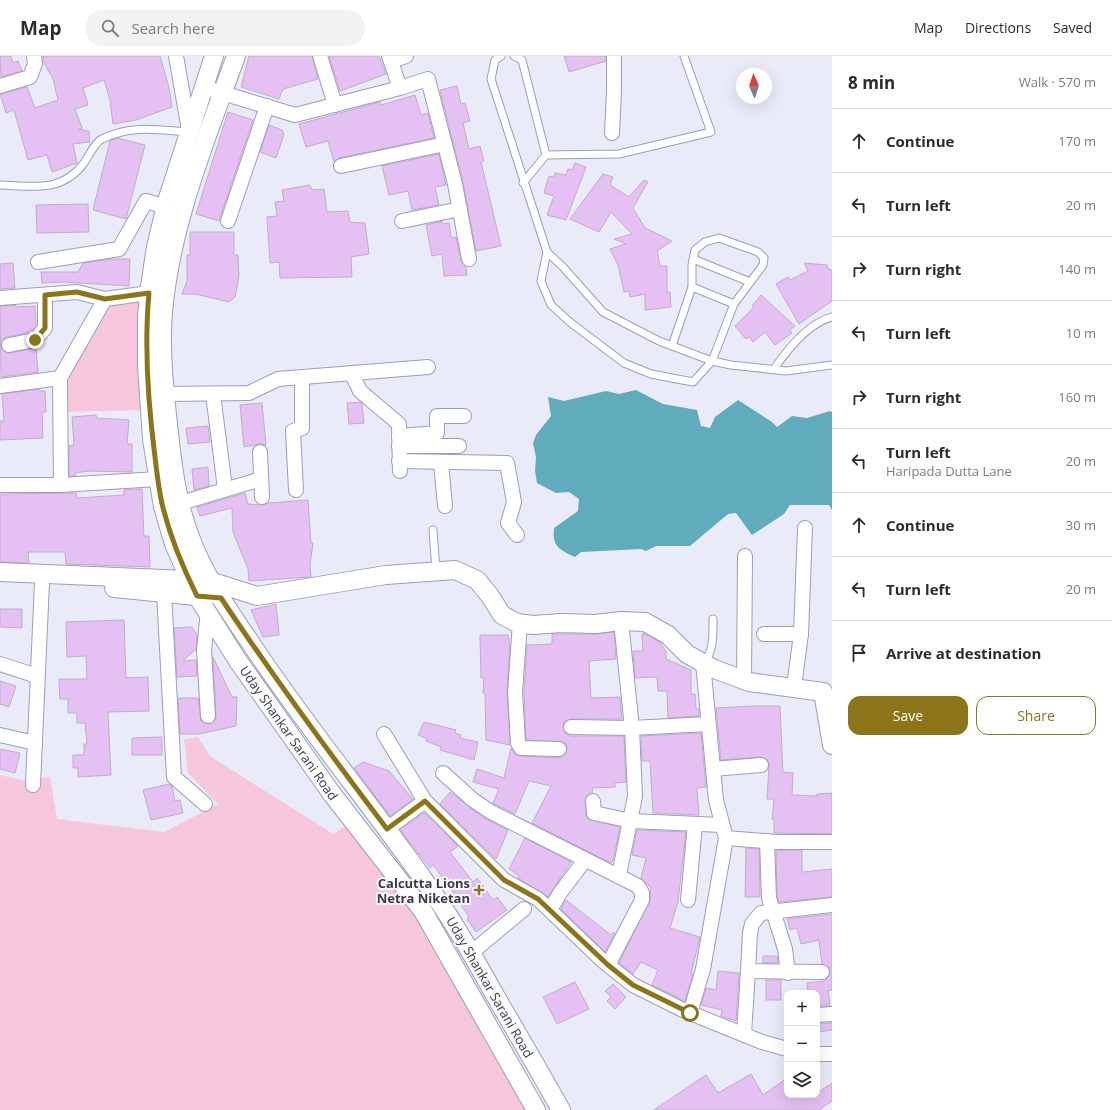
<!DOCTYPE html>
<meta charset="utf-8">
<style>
body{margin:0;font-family:"Open Sans",sans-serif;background:#f2f2f3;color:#2b2b33}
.controls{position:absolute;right:12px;bottom:12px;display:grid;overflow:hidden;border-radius:8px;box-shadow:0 4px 16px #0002}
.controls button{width:36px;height:36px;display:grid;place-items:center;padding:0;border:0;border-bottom:1px solid #e1e1e2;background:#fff;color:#2b2b33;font:20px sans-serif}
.compass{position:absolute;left:736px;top:12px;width:36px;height:36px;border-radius:50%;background:#fff;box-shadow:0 4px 16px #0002;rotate:357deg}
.stop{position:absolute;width:12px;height:12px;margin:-9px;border:3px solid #8c7519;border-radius:50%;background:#fff}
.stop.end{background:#8c7519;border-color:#fff;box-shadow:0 1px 4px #0008}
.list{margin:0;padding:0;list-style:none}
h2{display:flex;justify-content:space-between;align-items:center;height:52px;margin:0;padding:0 16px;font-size:17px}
h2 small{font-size:13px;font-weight:400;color:#7c7c81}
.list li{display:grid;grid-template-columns:26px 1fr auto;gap:12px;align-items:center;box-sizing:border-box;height:64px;padding:0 16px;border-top:1px solid #e1e1e2}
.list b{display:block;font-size:15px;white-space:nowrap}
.list p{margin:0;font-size:13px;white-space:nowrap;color:#7c7c81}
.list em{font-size:13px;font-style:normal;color:#7c7c81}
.actions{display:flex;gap:8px;padding:12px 16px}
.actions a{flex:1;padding:9px 0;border:1px solid #8c7519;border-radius:12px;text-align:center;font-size:14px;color:#8c7519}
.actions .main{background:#8c7519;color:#fff}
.icon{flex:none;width:22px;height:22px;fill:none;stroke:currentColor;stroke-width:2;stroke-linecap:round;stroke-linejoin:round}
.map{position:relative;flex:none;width:832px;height:1054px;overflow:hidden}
header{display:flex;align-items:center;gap:24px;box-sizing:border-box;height:56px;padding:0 20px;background:#fff;border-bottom:1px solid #e1e1e2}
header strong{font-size:19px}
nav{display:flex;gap:22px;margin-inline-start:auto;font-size:14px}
.search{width:280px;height:36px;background:#f2f2f3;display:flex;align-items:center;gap:10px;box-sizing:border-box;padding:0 14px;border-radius:22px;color:#7c7c81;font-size:15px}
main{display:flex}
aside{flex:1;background:#fff}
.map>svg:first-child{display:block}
.green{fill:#f6c7db}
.water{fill:#60acbd}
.building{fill:#e5c0f3;stroke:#c1acc9}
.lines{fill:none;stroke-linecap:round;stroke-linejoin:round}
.service-casing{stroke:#9b9dbe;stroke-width:9}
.minor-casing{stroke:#9b9dbe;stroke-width:16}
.tertiary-casing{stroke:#9b9dbe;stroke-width:20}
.service{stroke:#fff;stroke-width:7}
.minor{stroke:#fff;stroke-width:14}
.tertiary{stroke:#fff;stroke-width:18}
.route{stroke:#8c7519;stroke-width:5}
.poi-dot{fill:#8c7519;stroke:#fafafa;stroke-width:1.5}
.labels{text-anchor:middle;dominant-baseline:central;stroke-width:4;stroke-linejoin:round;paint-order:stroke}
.street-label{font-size:13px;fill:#3b3c49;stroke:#fafafa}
.poi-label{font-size:13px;font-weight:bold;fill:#3b3c49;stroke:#fafafa;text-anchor:end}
</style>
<header>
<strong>Map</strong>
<div class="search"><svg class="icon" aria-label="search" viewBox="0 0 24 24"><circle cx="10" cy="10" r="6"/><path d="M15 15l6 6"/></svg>Search here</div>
<nav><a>Map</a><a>Directions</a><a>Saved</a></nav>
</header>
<main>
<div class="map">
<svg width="832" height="1054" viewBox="0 0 832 1054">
<rect width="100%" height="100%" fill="#eaebf9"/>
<g class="green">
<path d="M152,240L148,354L58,356L62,330L107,246Z"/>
<path d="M198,681L210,700L333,778L357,763L538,1054H0V719L21,724L50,721L57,763L164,776L218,748L188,717L184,683Z"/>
</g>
<path class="water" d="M636,334L663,348L697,354L701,370L710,372L715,361L738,344L772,366L777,371L792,360L807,362L830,355L832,356V454L829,449H790L784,458L752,479L736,457L728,458L690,490H656L646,495L641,493L581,496L575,501C559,494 552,490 554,472L578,455L579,443L569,436L556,437L537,427L535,415L536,401L533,387L536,379L551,360L548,341L564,345L606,335L619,338Z"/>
<g class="building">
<path d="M0,0H11L13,7L18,5L22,15L1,21Z"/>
<path d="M43,0H160L169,32L172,51L136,64L113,68L110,44L104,24L83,32L88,49L75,53L82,72L79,73L89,75L90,86L73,88L77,107L52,116L47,99L28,104L14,54L6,57L0,38L27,31L35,52L58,44L53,23L43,5Z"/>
<path d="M249,0H312L318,23L283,33L279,43L241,31Z"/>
<path d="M329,0H379L386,18L340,35Z"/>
<path d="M564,0H606V5L569,16Z"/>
<path d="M457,30L461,48L465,47L470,65L463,67L469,93L480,90L484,105L481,106L501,190L476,195L463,126L440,34Z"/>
<path d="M415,39L421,59L428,57L434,82L339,102L334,106L328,85L306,91L299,68L380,46L381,49Z"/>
<path d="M228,56L253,64L219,165L196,158Z"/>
<path d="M269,69L282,74L284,78L276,102L260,96Z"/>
<path d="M117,82L145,89L126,163L93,154L110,85Z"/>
<path d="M439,98L446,129L435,131L439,149L412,154L408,135L389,139L382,110Z"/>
<path d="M575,107L586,111L566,164L547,159L554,140L544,137L549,120L554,121L555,117L566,119L568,113L572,114Z"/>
<path d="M603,118L613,121L610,129L629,141L644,124L648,126L633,152L645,172L672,185L657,195L660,210H667V236H670L671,251L645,254V238L630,241L629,235L624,236L618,209L610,193L626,188L614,183L632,178L611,156L599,176L570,163Z"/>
<path d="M309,129L313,134L324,133L327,156L348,155L350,166L365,167L369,198L351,201L352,221L280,222L279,206L270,207L267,161L277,160L275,146L284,145L282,134Z"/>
<path d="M88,148L89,176L37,177L36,149Z"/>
<path d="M442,165L443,168L449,167L451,182L456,181L461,205L466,211L467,219L444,220L442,198L432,200L426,169Z"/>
<path d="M190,176H234V199H238L239,220L235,241L229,246L195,238H182L187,225V199H190Z"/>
<path d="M111,203H130L129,230L64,226L42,227L41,216H78L83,207Z"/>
<path d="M13,207L15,232L0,233V208Z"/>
<path d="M804,207L827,209L828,213L832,214V245L799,268L776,228L788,221L790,224L808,215Z"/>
<path d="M761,239L795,270L790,274L792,277L775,289L765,276L753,286L749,281L746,283L735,270L754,251L752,250Z"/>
<path d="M16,249V251L35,250L36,270L30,276L4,282L1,291L6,297H10L36,292L38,316L1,321L0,252L1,250Z"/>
<path d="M39,333V335H45L46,356H42L43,382L0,384V365H4L2,338Z"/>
<path d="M360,346L362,348L364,367L349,368L347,347Z"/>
<path d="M262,347L266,389L259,388L244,391L240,349Z"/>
<path d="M96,359L97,362L129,364L127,388H132V416L89,415L75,417L76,420H69V390L74,389L72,361Z"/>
<path d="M208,370L210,386L188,388L186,372Z"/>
<path d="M208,411L209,430L194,434L192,413Z"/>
<path d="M142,433L144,480H149L150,511L66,508L65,496H28L29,507L0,506V438L76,437L77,442L124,439V434Z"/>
<path d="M245,437L248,448L263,449L268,447L308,444L311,487H313L310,509L311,521L249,525L248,513L233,476L232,452L200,460L197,451Z"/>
<path d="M276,548L279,579L263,581L251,554Z"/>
<path d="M0,553H22V572L0,571Z"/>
<path d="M124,564L126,622L148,621L149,655L108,656L111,719L78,721V712H73V699H84V688H87L85,667H77V657H68V643H60L59,623H87L86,600L67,601L66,566Z"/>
<path d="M192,571L197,579L196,593L183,605L196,604L197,620L177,621L174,572Z"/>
<path d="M614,576L616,603L589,605L591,642L620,641L622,663H571L564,666L563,671L566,678L571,680H624L626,726L615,727V731L593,732L592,737L586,741L585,745L586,758L588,763L620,771L613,805L611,807L532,767L551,730L529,725L515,758L493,747L499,733L473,726L477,713L504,722L511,692L516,699L521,700L559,702L566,697L567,689L563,686L526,684L524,636L527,589L552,588V578H596Z"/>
<path d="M642,578H645L660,586L666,596V603L691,614V638H695L696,653H699V660L668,662L667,635H658L657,621L635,622L633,595H643Z"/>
<path d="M480,579H508L510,589L507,636L510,689L486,684L485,637H483L484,622H481Z"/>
<path d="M213,601L232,641H237L236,670L199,678H180L178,642H198L201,665L209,668L216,663Z"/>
<path d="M0,625L16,630L9,651L0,648Z"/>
<path d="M754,650H780L783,716L793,717L792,739L817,740V738L832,737V778L774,777V763H772L774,743H767L769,709L768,704L760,701L721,704L716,652Z"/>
<path d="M424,666L456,674L455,677L461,679L460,682L478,686L474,704L440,694L441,691L426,685L427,683L418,679Z"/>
<path d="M701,677L706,731L697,732L699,759L653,757L650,705H642L641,680Z"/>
<path d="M162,681V699H132V682Z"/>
<path d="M0,693L20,697L15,717L0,713Z"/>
<path d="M363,706L389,715L413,743L390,760L354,712Z"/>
<path d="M169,728L172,730L175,745L180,744L183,757L151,764L143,734Z"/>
<path d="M450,736L486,763L508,774L496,803L440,748Z"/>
<path d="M424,757L458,790L450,796L473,826L477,822L493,844L497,841L507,854L476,876L467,863L469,861L447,827L433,809L430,812L401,775V773Z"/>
<path d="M637,774L686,776L678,846L670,872L700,881L691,918H693L685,945L652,929L658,914L641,906L633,918L619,907L650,844L651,832L641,822L646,802L632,799Z"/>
<path d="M525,782L571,806L548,841L518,822L519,820L509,813Z"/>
<path d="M746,792L759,793L760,841H745Z"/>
<path d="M776,794H802V816L832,813V841L779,846L777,841Z"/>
<path d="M566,844L611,879L613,876L615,877L605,896L561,853Z"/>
<path d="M832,858V934L828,935L830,950H817V937H808L807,927L824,925L829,920L830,912L822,908L819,884L801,888L797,872L790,874L787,863Z"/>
<path d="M763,900H777L778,907H763Z"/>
<path d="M718,915L739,917L736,965L721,960L722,954L701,949L706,932L716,934Z"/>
<rect x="766" y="924" width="15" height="20"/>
<path d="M575,926L589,953L557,968L543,941Z"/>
<path d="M613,928L626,941L615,953L607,945L611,941L605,935Z"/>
<path d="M818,967H832V974L819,976Z"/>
<path d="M751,1018L763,1039L787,1022V1039H817V1037L832,1027V1045L819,1054H654L706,1019L718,1037Z"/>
</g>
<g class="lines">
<defs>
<g id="service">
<path d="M501,0L495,4L491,23L547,196L563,211L603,256L659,285L712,305L731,309L786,315L832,309"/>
<path d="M514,0L522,4L546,99L619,98L711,76L684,0"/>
<path d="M523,127L546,99"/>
<path d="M0,129C33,130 62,137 84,107C89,100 95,86 102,83C132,68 158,74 189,76"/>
<path d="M547,196L541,225L551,249L571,267L624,307L651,318L693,326L712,305L734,248L763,209L764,202L758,196L719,182L705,186L695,194L692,209V231L672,290"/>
<path d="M693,203L750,226"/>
<path d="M692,231L734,248"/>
<path d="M774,313C787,294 808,267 832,261"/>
<path d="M433,474L436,515"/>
<path d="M704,606C714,596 713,577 713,563"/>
</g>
<g id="minor">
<path d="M176,0L189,74"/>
<path d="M320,0L335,49"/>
<path d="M389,0L400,32"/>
<path d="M391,5L406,0"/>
<path d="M0,30L30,21L35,8L34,0"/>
<path d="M203,31L295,59L400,32L428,23L455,128L469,203"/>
<path d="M612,77L614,35V0"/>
<path d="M341,110L445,88"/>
<path d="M228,165L267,50"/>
<path d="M402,165L460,153"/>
<path d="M38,206L119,193L146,145L166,151"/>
<path d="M0,242L77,236L105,243"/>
<path d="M9,289L35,284L45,272V239"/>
<path d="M352,318L360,335L399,368L400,415"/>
<path d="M60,322L61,429"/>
<path d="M0,330L60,322L105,243L149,237"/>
<path d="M165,338L249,337L278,323L428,311"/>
<path d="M213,338L225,433"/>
<path d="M399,380L437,377V360H464"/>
<path d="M399,390H459"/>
<path d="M260,396L262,441"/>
<path d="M399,405L507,407L514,446L508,467L517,479"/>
<path d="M441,407L445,450"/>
<path d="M0,429H61L158,423"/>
<path d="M296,434L293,375L302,372V321"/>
<path d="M181,447L261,423"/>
<path d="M164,537L174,721L205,748"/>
<path d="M208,555L204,594L208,660"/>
<path d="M520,567L515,636L518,687L521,692L559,693"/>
<path d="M764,578H801"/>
<path d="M0,608L37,620"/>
<path d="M744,624L745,500"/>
<path d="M794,631L801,578L805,472"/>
<path d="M571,671L632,672L708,668"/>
<path d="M384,678L425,745"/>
<path d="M0,679L35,687"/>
<path d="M713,713L761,709"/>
<path d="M443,717L473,744L491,756L638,830L642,837V844L608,909"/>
<path d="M33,729L42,526"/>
<path d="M593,745L594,757L631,765L722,769"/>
<path d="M387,773L425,745L504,824L538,843L603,905L633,929L683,954L762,986L787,993"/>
<path d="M726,782L776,786H832"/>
<path d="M767,785L769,842L785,893L788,917"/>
<path d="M619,819L635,740L632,672L621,565"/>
<path d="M688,844L695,768"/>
<path d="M550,854L560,837L585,804"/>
<path d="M472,896L524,853"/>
<path d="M822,916L748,915L750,877L752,868L761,857L832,849"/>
<path d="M690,957L703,913L726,782L716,744L703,607"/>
<path d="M817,959L832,958"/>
<path d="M744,978L748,915"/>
<path d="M817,998H832"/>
</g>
<g id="tertiary">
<path d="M214,0L167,145L156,191L149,237L147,260V310L152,383L163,451L174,488L197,540L238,605L332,738L423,855L536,1054"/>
<path d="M236,0C206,83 171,167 163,256C160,293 164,331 168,368C172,405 176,443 189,478C203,518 227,552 250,586C308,674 376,754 435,840C458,872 477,907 496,941C518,979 540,1016 561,1054"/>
<path d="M0,516L210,525L257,540L386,519L455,514L477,524L490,540L502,559L517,567L533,569L562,567L596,568L621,565L645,566L668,579L687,598L714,613L749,626L823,636L832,689"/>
<path d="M114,532L206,541"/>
</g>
</defs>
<use href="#service" class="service-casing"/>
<use href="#minor" class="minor-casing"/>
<use href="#tertiary" class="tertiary-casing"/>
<use href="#service" class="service"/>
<use href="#minor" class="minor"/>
<use href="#tertiary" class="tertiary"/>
</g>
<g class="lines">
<path class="route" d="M35,284L45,272V239L77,236L105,243L149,237C144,291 148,347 155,401C157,418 159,436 163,452C171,483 183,512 197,540L221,542C274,622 330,698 387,773L425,745L504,824L538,843L608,909L633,929L690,957"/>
</g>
<path class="poi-dot" d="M477 828h4v4h4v4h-4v4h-4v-4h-4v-4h4z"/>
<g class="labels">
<g class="street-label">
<text transform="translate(289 677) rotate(55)">Uday Shankar Sarani Road</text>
<text transform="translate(490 931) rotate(60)">Uday Shankar Sarani Road</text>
</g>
<g class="poi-label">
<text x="470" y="827">Calcutta Lions<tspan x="470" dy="15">Netra Niketan</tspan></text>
</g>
</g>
</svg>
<div class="controls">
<button>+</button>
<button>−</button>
<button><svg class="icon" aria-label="layers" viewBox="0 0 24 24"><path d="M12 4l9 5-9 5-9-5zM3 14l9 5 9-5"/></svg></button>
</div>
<svg class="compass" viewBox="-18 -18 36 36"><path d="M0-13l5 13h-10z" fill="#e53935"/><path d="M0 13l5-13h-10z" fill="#7c7c81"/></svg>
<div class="stop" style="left:690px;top:957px"></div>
<div class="stop end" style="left:35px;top:284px"></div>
</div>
<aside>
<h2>8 min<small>Walk · 570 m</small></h2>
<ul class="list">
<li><svg class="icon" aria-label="ahead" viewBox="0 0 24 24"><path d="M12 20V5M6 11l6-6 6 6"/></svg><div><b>Continue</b></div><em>170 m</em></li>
<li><svg class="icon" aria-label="left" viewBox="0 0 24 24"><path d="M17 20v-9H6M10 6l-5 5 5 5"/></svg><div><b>Turn left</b></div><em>20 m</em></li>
<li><svg class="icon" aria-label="right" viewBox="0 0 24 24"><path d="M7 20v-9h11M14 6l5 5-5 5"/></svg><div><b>Turn right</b></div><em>140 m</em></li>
<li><svg class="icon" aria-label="left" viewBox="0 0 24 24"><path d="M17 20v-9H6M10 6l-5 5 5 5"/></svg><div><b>Turn left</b></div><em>10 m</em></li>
<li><svg class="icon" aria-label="right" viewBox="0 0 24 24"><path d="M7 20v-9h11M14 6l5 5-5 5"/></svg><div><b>Turn right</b></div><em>160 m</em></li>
<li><svg class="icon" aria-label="left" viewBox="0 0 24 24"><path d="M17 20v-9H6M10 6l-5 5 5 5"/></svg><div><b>Turn left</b><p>Haripada Dutta Lane</p></div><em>20 m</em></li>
<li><svg class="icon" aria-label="ahead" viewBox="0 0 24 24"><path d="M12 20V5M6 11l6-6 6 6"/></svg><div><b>Continue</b></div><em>30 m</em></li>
<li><svg class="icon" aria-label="left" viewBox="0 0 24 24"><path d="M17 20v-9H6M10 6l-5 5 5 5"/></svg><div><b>Turn left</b></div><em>20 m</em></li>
<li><svg class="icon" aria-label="arrive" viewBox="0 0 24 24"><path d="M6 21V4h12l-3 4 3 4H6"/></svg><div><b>Arrive at destination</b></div></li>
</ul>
<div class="actions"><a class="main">Save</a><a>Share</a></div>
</aside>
</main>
